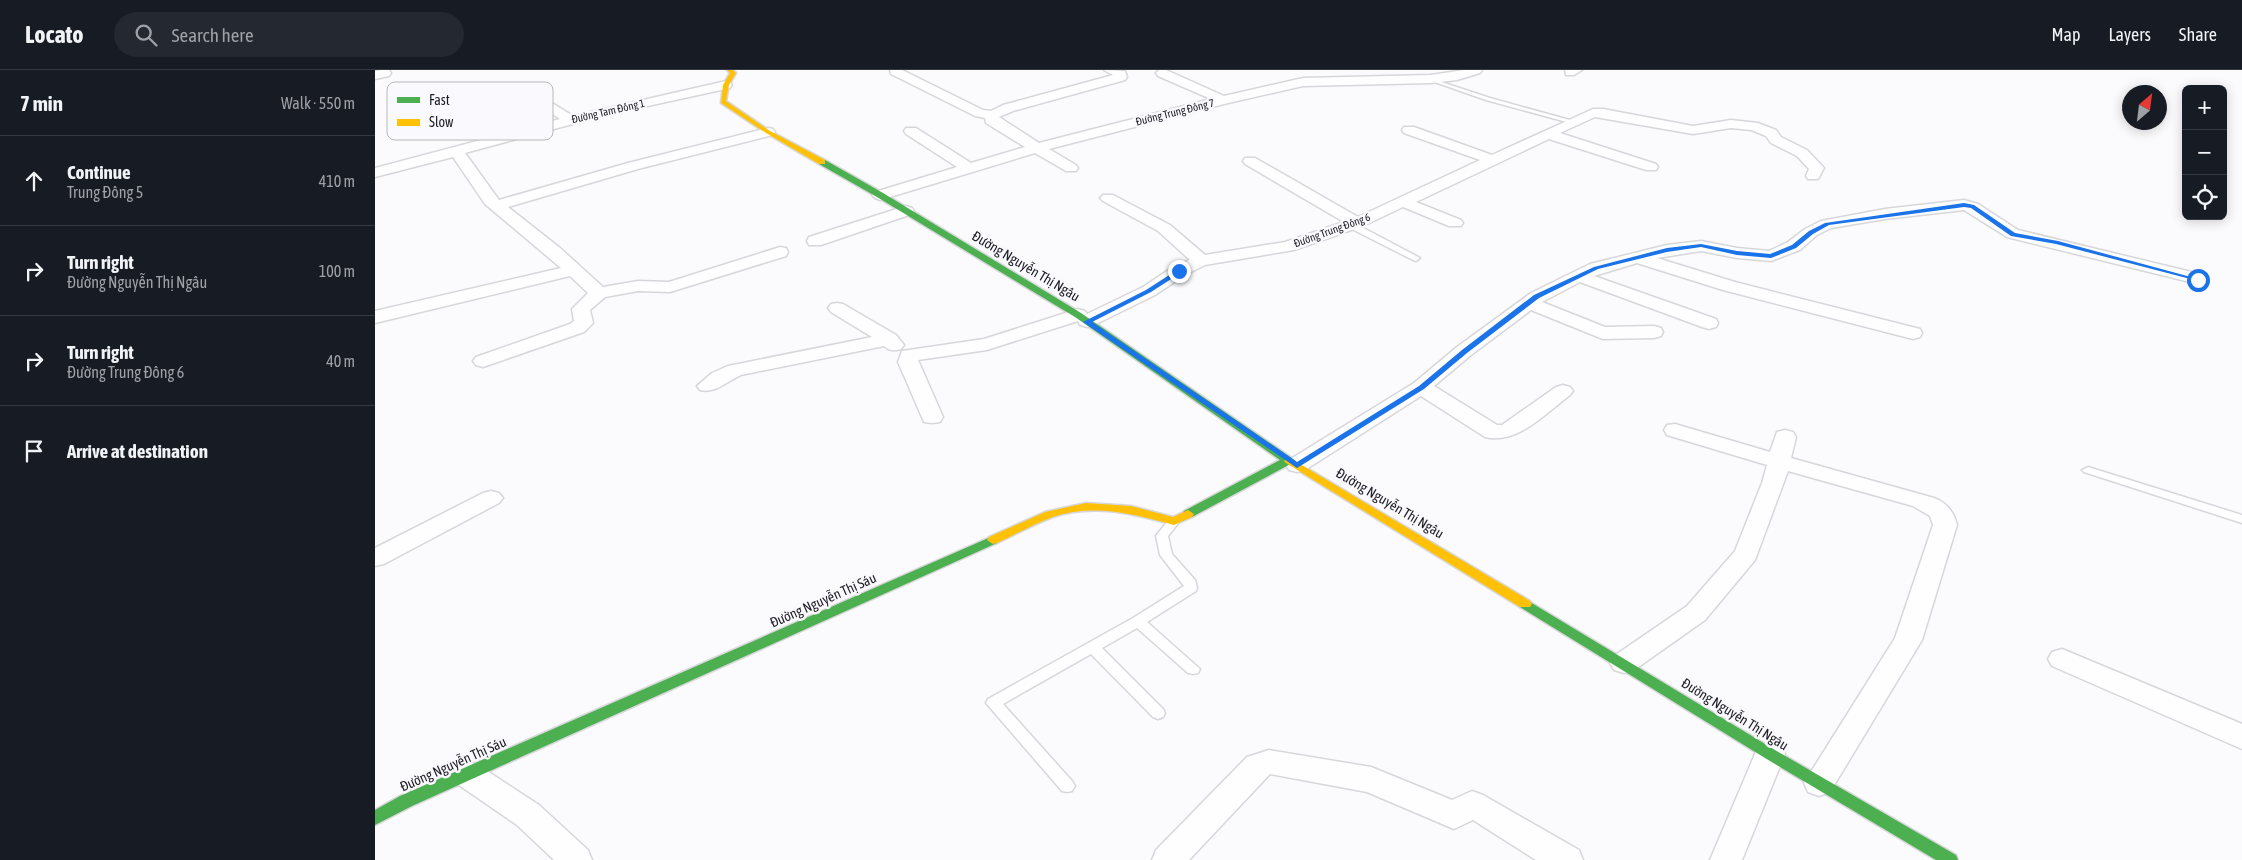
<!DOCTYPE html>
<meta charset="utf-8">
<style>
body{margin:0;font-family:"Asap Condensed",sans-serif;background:#242831;color:#f1f3f6}
.controls{position:absolute;right:15px;top:15px;display:grid;overflow:hidden;border-radius:8px;box-shadow:0 2px 12px #0003}
.controls button{width:45px;height:45px;display:grid;place-items:center;padding:0;border:0;border-bottom:1px solid #363941;background:#171b24;color:#f1f3f6;font:25px sans-serif}
.compass{position:absolute;left:1747px;top:15px;width:45px;height:45px;border-radius:50%;background:#171b24;box-shadow:0 2px 12px #0003;rotate:28deg}
.stop{position:absolute;width:15px;height:15px;margin:-11px;border:4px solid #1a73e8;border-radius:50%;background:#fff}
.stop.end{background:#1a73e8;border-color:#fff;box-shadow:0 1px 5px #0008}
.list{margin:0;padding:0;list-style:none}
h2{display:flex;justify-content:space-between;align-items:center;height:65px;margin:0;padding:0 20px;font-size:21px}
h2 small{font-size:16px;font-weight:400;color:#9ea1a6}
.list li{display:grid;grid-template-columns:32px 1fr auto;gap:15px;align-items:center;box-sizing:border-box;height:90px;padding:0 20px;border-top:1px solid #363941}
.list b{display:block;font-size:19px;white-space:nowrap}
.list p{margin:0;font-size:16px;white-space:nowrap;color:#9ea1a6}
.list em{font-size:16px;font-style:normal;color:#9ea1a6}
.icon{flex:none;width:28px;height:28px;fill:none;stroke:currentColor;stroke-width:2;stroke-linecap:round;stroke-linejoin:round}
.map{position:relative;flex:none;width:1867px;height:790px;overflow:hidden}
header{display:flex;align-items:center;gap:30px;box-sizing:border-box;height:70px;padding:0 25px;background:#171b24;border-bottom:1px solid #363941}
header strong{font-size:24px}
nav{display:flex;gap:28px;margin-inline-start:auto;font-size:18px}
.search{width:350px;height:45px;background:#242831;display:flex;align-items:center;gap:12px;box-sizing:border-box;padding:0 18px;border-radius:28px;color:#9ea1a6;font-size:19px}
main{display:flex}
aside{flex:1;background:#171b24}
.map>svg:first-child{display:block}
.lines{fill:none;stroke-linecap:round;stroke-linejoin:round}
.lane-casing{stroke:#d7d7db;stroke-width:3}
.street-casing{stroke:#d7d7db;stroke-width:3}
.fast-casing{stroke:#d7d7db;stroke-width:3}
.slow-casing{stroke:#d7d7db;stroke-width:3}
.lane{fill:#fefeff;fill-rule:evenodd}
.street{fill:#fefeff;fill-rule:evenodd}
.fast{fill:#4caf50;fill-rule:evenodd}
.slow{fill:#ffc107;fill-rule:evenodd}
.route{fill:#1a73e8}
.labels{text-anchor:middle;dominant-baseline:central;stroke-width:5;stroke-linejoin:round;paint-order:stroke}
.far-street-label{font-size:11px;fill:#1d1d23;stroke:#fafafe}
.street-label{font-size:14px;fill:#1d1d23;stroke:#fafafe}
.key{fill:#fafafe;stroke:#b8b8bc;stroke-width:1}
.key-label{font-size:14px;fill:#1d1d23}
</style>
<header>
<strong>Locato</strong>
<div class="search"><svg class="icon" aria-label="search" viewBox="0 0 24 24"><circle cx="10" cy="10" r="6"/><path d="M15 15l6 6"/></svg>Search here</div>
<nav><a>Map</a><a>Layers</a><a>Share</a></nav>
</header>
<main>
<aside>
<h2>7 min<small>Walk · 550 m</small></h2>
<ul class="list">
<li><svg class="icon" aria-label="ahead" viewBox="0 0 24 24"><path d="M12 20V5M6 11l6-6 6 6"/></svg><div><b>Continue</b><p>Trung Đông 5</p></div><em>410 m</em></li>
<li><svg class="icon" aria-label="right" viewBox="0 0 24 24"><path d="M7 20v-9h11M14 6l5 5-5 5"/></svg><div><b>Turn right</b><p>Đường Nguyễn Thị Ngâu</p></div><em>100 m</em></li>
<li><svg class="icon" aria-label="right" viewBox="0 0 24 24"><path d="M7 20v-9h11M14 6l5 5-5 5"/></svg><div><b>Turn right</b><p>Đường Trung Đông 6</p></div><em>40 m</em></li>
<li><svg class="icon" aria-label="arrive" viewBox="0 0 24 24"><path d="M6 21V4h12l-3 4 3 4H6"/></svg><div><b>Arrive at destination</b></div></li>
</ul>
</aside>
<div class="map">
<svg width="1867" height="790" viewBox="0 0 1867 790">
<rect width="100%" height="100%" fill="#fbfbfd"/>
<g class="lines">
<defs>
<g id="lane">
<path d="M1054,8L1115,28L1202,52L1199,54L1111,30L1054,10Z"/>
<path d="M973,153H979L1045,188L1041,191L1038,190L973,157Z"/>
<path d="M1713,397L1867,445V453L1709,402L1707,400Z"/>
<path d="M799,447L805,451L793,466L797,484L820,510L822,518L821,521L772,552L825,599L823,603L818,604L813,603L762,558L727,578L788,639L790,643L788,647L783,649L778,647L716,584L628,634L697,711L700,716L697,721L692,722L687,721L611,633L613,629L758,548L809,516L785,485L781,466L795,448Z"/>
</g>
<g id="street">
<path d="M7,0H14L16,3L14,6L0,9V1Z"/>
<path d="M515,0H527L608,40L616,41L628,35L738,5L729,0L750,1L752,7L750,10L638,41L624,47L664,73L836,29L783,6L781,3L784,0H791L849,26L928,8L1056,5L1089,0H1107L1105,3L1082,10L1056,13L928,16L849,34L674,79L701,95L703,98L701,101H691L660,83L505,130L500,128L497,125L500,122L582,97L531,64L529,61L531,58H541L596,93L650,77L611,53L610,48L600,46L516,4Z"/>
<path d="M1190,0H1207L1199,5H1191Z"/>
<path d="M351,11L355,12L357,15L355,18L227,46L90,83L124,130L253,93L393,58L398,59L400,62L398,65L263,99L133,137L185,178L228,217L263,211L294,212L405,177L411,178L413,182L411,186L295,222L263,221L230,227L215,240L218,253L209,262L108,297L101,295L98,291L101,287L195,254L199,251L197,239L213,223L195,206L0,253V241L186,198L110,134L78,87L0,107V98L185,49L144,22L142,19L144,16L148,15L198,46Z"/>
<path d="M1218,39H1228L1318,56L1356,50L1383,53L1401,60L1406,67L1432,80L1449,98L1443,109H1433L1431,106L1434,99L1422,86L1396,73L1391,66L1376,60L1356,58L1318,64L1220,47L1185,63L1281,94L1283,97L1281,100H1271L1174,69L1041,132L1086,150L1088,153L1086,156H1074L1028,137L988,156L919,180L830,195L810,205L780,225L719,255L712,257L705,255L703,251L612,280L543,290L568,347L565,352L557,353L549,352L523,292L527,281L609,269L703,239L710,241L712,244L768,217L798,197L815,190L783,161L728,131L725,128L728,125H738L795,155L830,185L910,172L969,152L870,94L868,91L870,88H880L983,147L1105,90L1029,63L1027,60L1029,57H1039L1117,85Z"/>
<path d="M1589,130L1603,134L1643,160L1829,205L1832,209L1829,213L1823,214L1632,167L1589,140L1510,149L1456,158L1442,165L1425,180L1396,191L1362,188L1326,181L1282,188L1360,212L1545,259L1547,263L1545,267L1538,269L1348,220L1262,193L1219,206L1341,249L1343,253L1341,257L1334,259L1327,257L1205,212L1167,232L1230,257L1279,256L1286,258L1288,262L1286,266L1279,268L1228,269L1156,240L1096,285L1059,316L1122,355H1127L1181,317L1188,315L1195,317L1198,321L1195,325C1171,343 1142,375 1110,367L1046,326L930,400L922,402L914,400L911,395L914,390L1039,313L1082,277L1156,223L1215,194L1292,175L1326,171L1362,178L1394,181L1413,172L1430,159L1446,151L1510,139Z"/>
<path d="M531,136L537,138L539,141L537,144L446,175H434L432,171L434,167Z"/>
<path d="M462,233L468,234L521,265L529,275L526,279C519,281 514,281 509,276L366,305C352,311 340,324 325,320L322,316L337,303L353,296L497,267L456,242L453,238L456,234Z"/>
<path d="M1300,354L1395,382L1402,362L1410,360L1418,362L1421,367L1416,388L1559,428C1572,433 1579,442 1582,455L1547,570L1455,722L1444,726L1433,722L1429,713L1520,568L1558,455L1555,446L1538,436L1413,401L1380,490L1330,550L1259,600L1249,603L1239,600L1235,593L1239,586L1312,536L1360,481L1387,413L1392,395L1292,365L1289,360L1292,355Z"/>
<path d="M116,421L124,423L128,428L124,433L9,494L0,496V478L108,423Z"/>
<path d="M1687,579L1867,654V679L1677,596L1673,589L1677,582Z"/>
<path d="M1395,672L1406,675L1410,684L1367,790H1335L1380,684L1384,675Z"/>
<path d="M894,680L996,697L1077,730L1097,721L1108,725L1204,780L1208,790H1161L1098,750L1079,759L992,722L895,704L814,790H777L781,780L872,687Z"/>
<path d="M92,691L103,695L164,735L213,780L217,790H179L142,755L81,713L77,704L81,695Z"/>
</g>
<g id="fast">
<path d="M444,90H450L508,123L706,243L921,391L817,447H809L807,444L809,441L905,390L700,247L502,127L444,94Z"/>
<path d="M618,466L624,470L622,473L37,736L0,755V740L25,726Z"/>
<path d="M1150,529L1400,680L1581,785L1583,790H1561L1390,688L1145,537L1143,534L1145,531Z"/>
</g>
<g id="slow">
<path d="M352,0H358L361,3L354,15L351,31L395,61L450,90V94H444L391,63L346,33L348,15L355,3Z"/>
<path d="M915,388L1155,531L1157,534L1155,537H1145L911,393L909,391L911,389Z"/>
<path d="M711,433L756,436L798,447L813,440L819,444L817,447L799,455C759,444 719,433 678,447C659,454 641,464 622,473L618,474L612,470L614,467L670,442Z"/>
</g>
</defs>
<use href="#lane" class="lane-casing"/>
<use href="#street" class="street-casing"/>
<use href="#fast" class="fast-casing"/>
<use href="#slow" class="slow-casing"/>
<use href="#lane" class="lane"/>
<use href="#street" class="street"/>
<use href="#fast" class="fast"/>
<use href="#slow" class="slow"/>
</g>
<path class="route" d="M1589,133L1599,135L1640,163L1683,171L1827,210L1823,211L1681,174L1636,166L1596,138L1589,137L1454,155L1438,164L1421,178L1396,188L1362,185L1326,177L1292,182L1223,199L1164,228L1092,283L1049,319L922,398L708,252L771,220L802,200H807V202L776,222L717,252L922,392L1044,316L1087,280L1159,225L1219,197L1292,178L1326,174L1362,181L1395,184L1417,175L1434,161L1450,153Z"/>
<g class="labels">
<g class="far-street-label">
<text transform="translate(233 41) rotate(-13)">Đường Tam Đông 1</text>
<text transform="translate(800 42) rotate(-14)">Đường Trung Đông 7</text>
<text transform="translate(957 160) rotate(-20)">Đường Trung Đông 6</text>
</g>
<g class="street-label">
<text transform="translate(651 196) rotate(31)">Đường Nguyễn Thị Ngâu</text>
<text transform="translate(1015 433) rotate(31)">Đường Nguyễn Thị Ngâu</text>
<text transform="translate(448 530) rotate(-24)">Đường Nguyễn Thị Sáu</text>
<text transform="translate(1360 644) rotate(32)">Đường Nguyễn Thị Ngâu</text>
<text transform="translate(78 694) rotate(-24)">Đường Nguyễn Thị Sáu</text>
</g>
</g>
<rect x="12" y="12" width="166" height="58" rx="8" class="key"/>
<rect x="22" y="27" width="23" height="6" fill="#4caf50"/>
<rect x="22" y="49" width="23" height="7" fill="#ffc107"/>
<g class="key-label">
<text x="54" y="35">Fast</text>
<text x="54" y="57">Slow</text>
</g>
</svg>
<div class="controls">
<button>+</button>
<button>−</button>
<button><svg class="icon" aria-label="locate" viewBox="0 0 24 24"><circle cx="12" cy="12" r="6"/><path d="M12 2v4M12 18v4M2 12h4M18 12h4"/></svg></button>
</div>
<svg class="compass" viewBox="-18 -18 36 36"><path d="M0-13l5 13h-10z" fill="#e53935"/><path d="M0 13l5-13h-10z" fill="#9ea1a6"/></svg>
<div class="stop" style="left:1823px;top:210px"></div>
<div class="stop end" style="left:804px;top:201px"></div>
</div>
</main>
